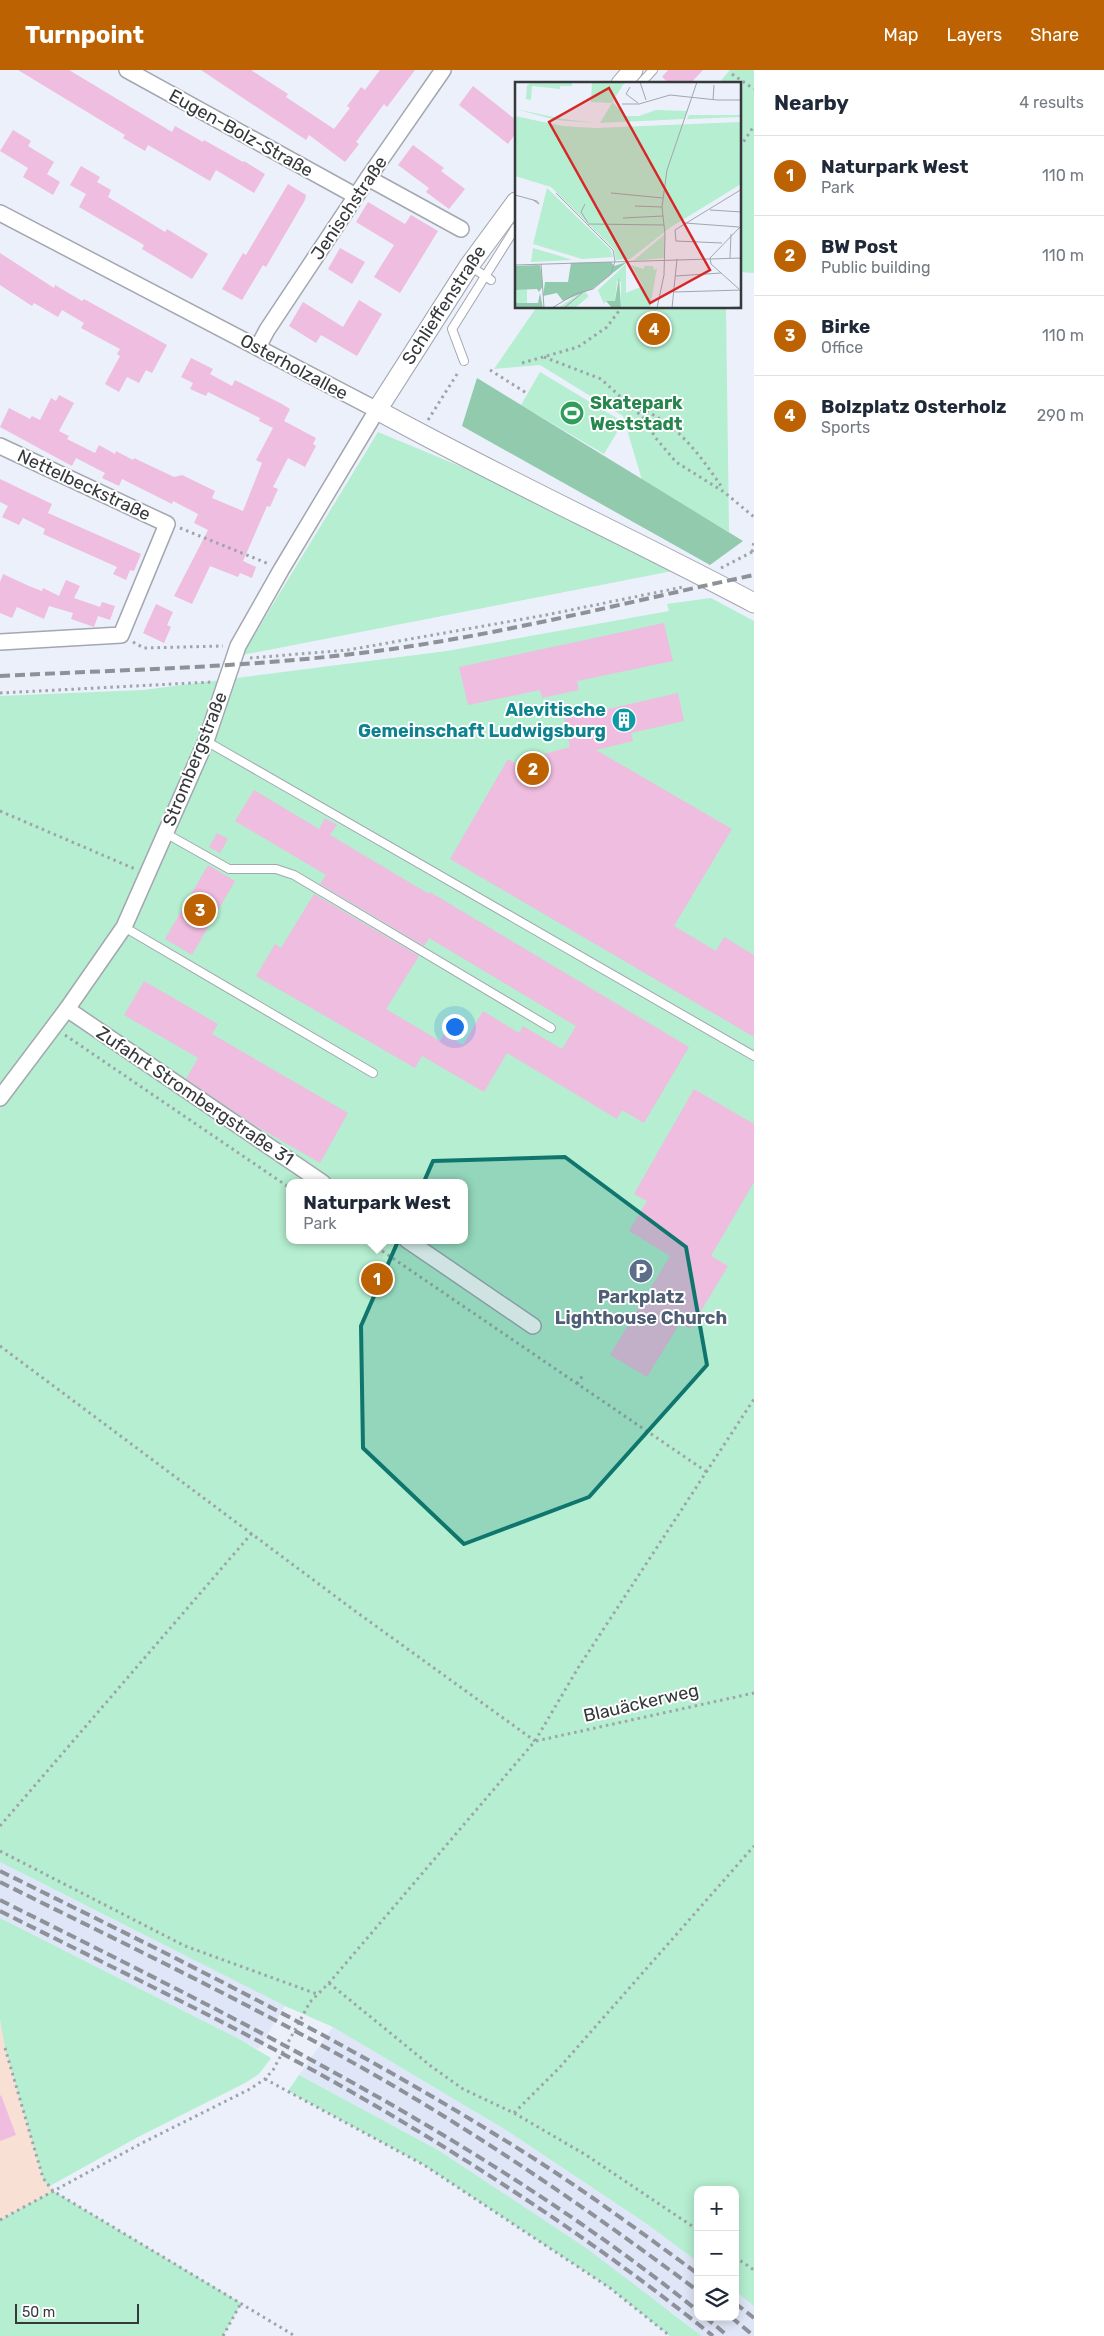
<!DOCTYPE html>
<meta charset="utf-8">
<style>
body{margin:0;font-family:Rubik,sans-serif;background:#f6f6f7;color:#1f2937}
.controls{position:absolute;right:15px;bottom:15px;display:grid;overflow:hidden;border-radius:10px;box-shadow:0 2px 12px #0003}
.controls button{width:45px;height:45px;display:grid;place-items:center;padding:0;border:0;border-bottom:1px solid #e0e1e3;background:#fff;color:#1f2937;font:25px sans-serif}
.scale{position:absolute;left:15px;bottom:12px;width:124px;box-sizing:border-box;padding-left:5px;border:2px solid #36383c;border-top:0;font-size:14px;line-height:18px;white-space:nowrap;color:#36383c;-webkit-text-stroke:4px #fff;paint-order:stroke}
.you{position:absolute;left:454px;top:956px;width:18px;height:18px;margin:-12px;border:4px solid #fff;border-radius:50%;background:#1a73e8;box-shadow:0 0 0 8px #1a73e833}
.badge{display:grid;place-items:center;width:32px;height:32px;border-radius:50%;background:#bc6203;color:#fff;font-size:16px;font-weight:700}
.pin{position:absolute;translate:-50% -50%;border:2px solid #fff;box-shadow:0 1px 5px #0006}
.popup{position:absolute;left:286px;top:1109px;width:182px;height:65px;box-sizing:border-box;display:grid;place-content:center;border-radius:10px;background:#fff;filter:drop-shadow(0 1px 4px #0005);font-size:16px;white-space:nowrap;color:#747a83}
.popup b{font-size:19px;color:#1f2937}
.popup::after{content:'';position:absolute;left:50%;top:100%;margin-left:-10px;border:10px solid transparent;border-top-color:#fff}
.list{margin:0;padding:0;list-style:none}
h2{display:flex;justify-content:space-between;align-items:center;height:65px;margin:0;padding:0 20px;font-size:21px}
h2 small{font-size:16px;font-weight:400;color:#747a83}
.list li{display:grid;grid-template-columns:32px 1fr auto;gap:15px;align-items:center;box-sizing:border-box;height:80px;padding:0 20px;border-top:1px solid #e0e1e3}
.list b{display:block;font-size:19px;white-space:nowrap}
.list p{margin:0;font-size:16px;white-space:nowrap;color:#747a83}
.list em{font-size:16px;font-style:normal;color:#747a83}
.icon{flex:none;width:28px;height:28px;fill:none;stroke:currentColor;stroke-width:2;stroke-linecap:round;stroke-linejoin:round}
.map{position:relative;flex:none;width:754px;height:2266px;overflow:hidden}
header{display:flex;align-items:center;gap:30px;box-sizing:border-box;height:70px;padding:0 25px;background:#bc6203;color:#fff}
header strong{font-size:24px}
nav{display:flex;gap:28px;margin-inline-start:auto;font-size:18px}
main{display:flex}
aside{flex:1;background:#fff}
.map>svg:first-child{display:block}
.commercial{fill:#f8e0d5}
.built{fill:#dfe6f7}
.green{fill:#b5eed0;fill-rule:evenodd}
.forest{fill:#91caad}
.building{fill:#efbddf}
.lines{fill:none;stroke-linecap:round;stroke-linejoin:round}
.service-casing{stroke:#a3a7b0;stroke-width:10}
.minor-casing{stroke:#a3a7b0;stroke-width:18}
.tertiary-casing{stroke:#a3a7b0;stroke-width:21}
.path{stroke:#9fa3aa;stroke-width:3;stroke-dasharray:2.5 4;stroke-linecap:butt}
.service{stroke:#fff;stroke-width:8}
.minor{stroke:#fff;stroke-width:15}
.tertiary{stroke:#fff;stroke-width:19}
.rail{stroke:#8e9198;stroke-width:4;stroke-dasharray:10 5;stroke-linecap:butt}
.marked{fill:#0f766e;fill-opacity:0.2;stroke:#0f766e;stroke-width:4;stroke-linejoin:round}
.labels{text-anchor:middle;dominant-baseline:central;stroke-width:4;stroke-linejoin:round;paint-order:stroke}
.street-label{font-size:18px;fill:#36383c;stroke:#fff}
.leisure-label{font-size:18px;font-weight:bold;fill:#27864d;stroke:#fff;text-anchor:start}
.culture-label{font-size:18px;font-weight:bold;fill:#0d838f;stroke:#fff;text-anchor:end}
.service-label{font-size:18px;font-weight:bold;fill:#4e5e75;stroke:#fff}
.inset-road{fill:none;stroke:#a3a6ae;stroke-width:1}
.view{fill:#d62828;fill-opacity:0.15;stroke:#d62828;stroke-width:2.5}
.inset-edge{fill:none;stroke:#36383c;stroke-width:2.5}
</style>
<header>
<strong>Turnpoint</strong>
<nav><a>Map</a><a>Layers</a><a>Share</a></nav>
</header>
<main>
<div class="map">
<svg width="754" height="2266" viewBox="0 0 754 2266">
<rect width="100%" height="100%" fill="#ebf0fa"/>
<path class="commercial" d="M0,1950L5,1978L43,2108L53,2121L0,2150Z"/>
<g class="built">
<path d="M0,1792L285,1936L258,1979L0,1848Z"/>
<path d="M333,1957L506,2060L647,2154L698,2192V2247H735V2221L754,2236V2266H702L677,2246L438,2080L299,2005Z"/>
</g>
<g class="green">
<path d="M730,0H754V203L740,202V14H718Z"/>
<path d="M536,238H726L729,462L642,410L623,346L540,295L494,299Z"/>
<path d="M540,302L623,352L604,384L521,335Z"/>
<path d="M378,362L565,440L688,498L242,585Z"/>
<path d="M711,528L754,551V2236L735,2221V2120H698V2192L647,2154L506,2060L333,1957L285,1936L0,1792V626L143,620L447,581L669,541L667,534ZM290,1113H464V1170H290Z"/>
<path d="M0,1848L239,1969L271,1988L259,2004L245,2013L138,2067L48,2117L43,2108L5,1978L0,1950Z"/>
<path d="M299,2005L438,2080L586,2178L702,2266H670L610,2218L424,2095L288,2021Z"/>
<path d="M53,2121L241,2233L223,2266H0V2150Z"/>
</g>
<path class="forest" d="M477,308L743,471L710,495L462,356Z"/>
<g class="building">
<path d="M18,0H69L172,62L175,56L203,72L204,70L243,92L244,91L265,104L254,123L216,100L210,111L148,75L145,81L123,68L125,65Z"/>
<path d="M201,0H251L288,24L286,27L334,59L350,38L347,36L361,17L365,20L380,0H415L387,37L384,34L356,72L359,74L345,92L309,65L306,70Z"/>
<path d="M668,0H703L690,14H670L662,7Z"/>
<path d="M473,16L516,50V63L508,74L459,35Z"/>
<path d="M13,60L31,71L28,76L54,92L47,104L60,112L53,125L23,107L28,98L0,81Z"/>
<path d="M413,75L444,98L441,101L465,119L449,139L426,122L429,118L398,95Z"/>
<path d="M81,96L100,107L97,112L111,120L108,127L165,162L167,159L208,184L192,209L142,179L144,175L79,137L86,124L70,115Z"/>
<path d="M288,114L306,125L305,130L266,197L263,195L242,230L222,219L243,183L246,185Z"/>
<path d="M368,132L405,154L411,145L438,161L400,223L374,207L394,175L356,152Z"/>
<path d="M340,178L365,192L352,214L328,199Z"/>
<path d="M0,183L54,218L55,215L82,231L84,229L167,275L152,303L146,300L139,313L127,307L119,322L105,314L120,286L117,284L120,279L81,258L84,253L62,240L58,247L34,233L32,236L0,215Z"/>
<path d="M359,230L382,244L357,286L321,265L316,273L289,256L303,232L343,257Z"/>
<path d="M191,288L213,299L210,304L232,316L235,310L282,334L290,339L284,351L316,368L313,374L316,376L305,397L288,388L273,417L278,419L270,437L267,436L243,491L256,497L252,508L240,503L238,507L210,496L192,534L174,526L208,460L194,453L198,444L173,431L172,434L122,409L119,416L102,408L105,403L76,388L72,396L0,357L9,338L30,349L32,346L40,350L51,328L56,331L59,325L74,333L59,361L69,366L67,369L95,383L99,375L115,384L116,381L133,390L134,388L174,407L182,405L215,421L212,428L243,441L262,393L256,390L273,358L259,351L260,348L208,322L206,326L190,319L193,313L181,307Z"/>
<path d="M0,409L52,434L48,443L141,484L134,501L130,500L126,510L113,504L117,497L43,464L45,459L23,448L19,455L2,447L8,436L0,432Z"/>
<path d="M3,504L29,516L42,521L43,518L59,526L66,510L80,516L74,528L100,537L102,532L115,536L110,550L98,546L94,557L71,549L73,543L49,536L44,549L17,537L12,548L0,543V512Z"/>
<path d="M156,534L173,542L167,555L171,557L164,573L143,563Z"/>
<path d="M664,553L673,591L577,611L579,620L542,628L540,620L468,635L459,597Z"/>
<path d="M678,623L684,651L631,663L633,671L596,680L732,759L674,856L716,881L724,867L754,885V967L450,789L508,689L533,704L544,684L570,677L564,649Z"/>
<path d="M254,720L319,759L325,748L337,755L330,765L429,824L430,822L689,977L644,1053L622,1040L617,1049L507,983L484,1022L422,986L415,998L256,906L275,874L281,878L314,824L419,886L386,939L440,971L444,964L463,975L483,941L519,963L523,956L562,979L576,956L429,868L424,876L320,814L326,805L235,751Z"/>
<path d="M217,763L228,769L220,783L209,777Z"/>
<path d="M208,795L235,811L192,885L165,869Z"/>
<path d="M144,911L218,954L212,964L348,1043L320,1093L256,1056L186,1009L198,988L124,945Z"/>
<path d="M694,1019L754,1054V1112L711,1186L728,1196L690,1259L680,1253L647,1307L610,1285L670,1186L629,1161L647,1131L634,1124Z"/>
<path d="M1,2025L16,2065L0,2071V2026Z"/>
</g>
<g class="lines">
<defs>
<g id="service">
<path d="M640,14L653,0"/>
<path d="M470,196L491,210"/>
<path d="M464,291L452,259L516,157"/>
<path d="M206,671L754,986"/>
<path d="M165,763L229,799H276L294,805L551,958"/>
<path d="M124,857L373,1003"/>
</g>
<g id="minor">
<path d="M127,0L356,126"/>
<path d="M368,108L461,159"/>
<path d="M0,143L377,340L281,500L238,576L206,671L124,857L67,939L0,1028"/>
<path d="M258,277L267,260L368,108L443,0"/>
<path d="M0,376L167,454L121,565L0,572"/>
<path d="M67,939L323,1113"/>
<path d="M407,1170L533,1256"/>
</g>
<g id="tertiary">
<path d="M621,14L633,0"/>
<path d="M516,132L469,196L377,340C501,408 629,467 754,533"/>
</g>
</defs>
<use href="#service" class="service-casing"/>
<use href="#minor" class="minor-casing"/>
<use href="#tertiary" class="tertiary-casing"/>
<g class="path">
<path d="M732,4L754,19"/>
<path d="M740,77L754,56"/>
<path d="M544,287L601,309L649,353L654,366L676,392L724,422L754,447"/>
<path d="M522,293L578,277L607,257L621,238"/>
<path d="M490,300L528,324"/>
<path d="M634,337C675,349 700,385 723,419"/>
<path d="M428,350L459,301"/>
<path d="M180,458L269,494"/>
<path d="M752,482L754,471"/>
<path d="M721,498L754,481"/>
<path d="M133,572L144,578L223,576"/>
<path d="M250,588L348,580L546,545L683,517"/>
<path d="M0,623L211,612"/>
<path d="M0,741L135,799"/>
<path d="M65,965L290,1118"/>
<path d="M366,1170L707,1402"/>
<path d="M0,1276L355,1541L535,1671"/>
<path d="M577,1314L583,1305"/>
<path d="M536,1671L754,1623"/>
<path d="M0,1756L252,1463"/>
<path d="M0,1781L185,1876L317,1924"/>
<path d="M329,1913L432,1997L463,2019L514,2043L586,2085L698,2160"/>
<path d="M5,1978L43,2108L53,2121L295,2266"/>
<path d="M265,2009L424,2095L610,2218L670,2266"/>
<path d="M514,2043L560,1997L754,1776"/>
<path d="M0,2150L142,2073L250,2019L265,2009L273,2000L310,1932L329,1913L535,1671L578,1598L754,1329"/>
<path d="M735,2187L754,2200"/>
<path d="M223,2266L241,2233"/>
</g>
<use href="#service" class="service"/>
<use href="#minor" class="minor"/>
<use href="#tertiary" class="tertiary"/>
<g class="rail">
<path d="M0,606C115,600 230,598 344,585C482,570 618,534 754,505"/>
<path d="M0,1801C170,1885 340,1968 501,2068C569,2109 634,2157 698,2204"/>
<path d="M0,1812C141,1882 284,1950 419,2031C515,2089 607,2153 698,2221"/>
<path d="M0,1830C241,1951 486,2070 698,2241"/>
<path d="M0,1841C117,1900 236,1956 350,2021C477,2094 599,2174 713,2266"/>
<path d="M735,2233L754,2248"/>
<path d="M705,2247L728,2266"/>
<path d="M731,2247L754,2266"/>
</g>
</g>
<path class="marked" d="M565,1087L686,1177L707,1295L589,1427L464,1474L363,1378L361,1256L433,1091Z"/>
<defs>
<symbol id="stadium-disc" viewBox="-11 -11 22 22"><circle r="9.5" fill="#2e9e5b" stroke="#fff"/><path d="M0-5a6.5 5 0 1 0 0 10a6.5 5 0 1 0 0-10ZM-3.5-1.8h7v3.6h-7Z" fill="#fff"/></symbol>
<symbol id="building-disc" viewBox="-11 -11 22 22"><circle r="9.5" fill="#0f9aa8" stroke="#fff"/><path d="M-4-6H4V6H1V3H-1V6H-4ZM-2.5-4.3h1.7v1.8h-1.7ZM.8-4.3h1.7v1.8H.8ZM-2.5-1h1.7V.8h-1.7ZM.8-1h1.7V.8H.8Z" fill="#fff"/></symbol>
<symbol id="parking-disc" viewBox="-11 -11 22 22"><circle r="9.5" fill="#5c6f8a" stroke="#fff"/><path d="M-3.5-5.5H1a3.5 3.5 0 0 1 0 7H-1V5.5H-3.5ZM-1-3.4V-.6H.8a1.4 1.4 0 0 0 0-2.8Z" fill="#fff"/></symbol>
</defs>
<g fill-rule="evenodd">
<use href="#stadium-disc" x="558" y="329" width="28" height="28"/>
<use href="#building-disc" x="610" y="636" width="28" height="28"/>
<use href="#parking-disc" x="627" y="1187" width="28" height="28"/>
</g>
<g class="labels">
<g class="street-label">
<text transform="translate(241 63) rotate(29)">Eugen-Bolz-Straße</text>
<text transform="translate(349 138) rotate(-56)">Jenischstraße</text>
<text transform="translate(444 235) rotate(-57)">Schlieffenstraße</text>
<text transform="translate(294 297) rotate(28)">Osterholzallee</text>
<text transform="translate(84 415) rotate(25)">Nettelbeckstraße</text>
<text transform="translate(195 689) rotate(-68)">Strombergstraße</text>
<text transform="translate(195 1026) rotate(34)">Zufahrt Strombergstraße 31</text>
<text transform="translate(641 1633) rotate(-13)">Blauäckerweg</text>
</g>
<g class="leisure-label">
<text x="590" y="333">Skatepark<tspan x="590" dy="21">Weststadt</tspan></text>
</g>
<g class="culture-label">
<text x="606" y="640">Alevitische<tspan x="606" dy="21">Gemeinschaft Ludwigsburg</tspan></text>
</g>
<g class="service-label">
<text x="641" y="1227">Parkplatz<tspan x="641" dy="21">Lighthouse Church</tspan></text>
</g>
</g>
<g transform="translate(515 12)">
<rect width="226" height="226" fill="#ebf0fa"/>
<path d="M18,0H57V4H45V7L17,4L16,18L11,17L12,3ZM77,0H110L97,20L111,34H124L141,28L171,29L177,17L169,37L85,41L97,21L76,20ZM0,27L48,37L82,41L41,38ZM174,33H226L227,35L172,37ZM0,34L47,44L81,46L226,40V102L156,145L115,177L101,178L99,167L36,105L0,94ZM32,106L95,167L98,175L67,177L18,162ZM150,152L149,176L118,179ZM18,166L55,177L56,178L16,180ZM111,182V211L128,204L116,183L129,187V184H138L139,188L142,186L135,226H106V200L102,199L100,219H91L89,222L83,208ZM12,207V221H0V208ZM69,209L74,214L60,226H43Z" fill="#b5eed0"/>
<path d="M96,180L99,184L112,180L77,207L48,219L42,211L28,214L30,200H53L56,181ZM25,183L28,204L24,210L22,207L0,208V184ZM104,195L106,226H97L91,219H100ZM25,211L28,226H0V221H23Z" fill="#91caad"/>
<path class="inset-road" d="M125,0L131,18M115,5L111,12L123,21M198,18L199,3M107,22H124L155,13L202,18H227M96,111L148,116M0,113L22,119L24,122L18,118M70,122L66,130L73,141M120,124L147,125M195,128L227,130M108,136L148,134M170,141L224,145M73,142L149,143M207,161L161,159L160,148L227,107M195,176L227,143M195,176L196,182L224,207M215,176L216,152M26,182L29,226M0,183L227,176M161,194L206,191M159,210L227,208M37,226L60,212L78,207L96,192L100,179L98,168L41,111M49,226L67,211M142,226L149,193L150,152L147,125L152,88L182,0M157,226L162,177M202,226L227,225"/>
<path class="view" d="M94,6L195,188L135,221L34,40Z"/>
<rect width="226" height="226" class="inset-edge"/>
</g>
</svg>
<div class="controls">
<button>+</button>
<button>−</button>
<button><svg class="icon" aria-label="layers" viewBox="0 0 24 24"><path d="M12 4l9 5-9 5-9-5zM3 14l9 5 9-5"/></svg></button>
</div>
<div class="scale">50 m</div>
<div class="you"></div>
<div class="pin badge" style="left:377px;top:1209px">1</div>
<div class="popup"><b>Naturpark West</b>Park</div>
<div class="pin badge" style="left:533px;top:699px">2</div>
<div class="pin badge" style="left:200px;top:840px">3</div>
<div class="pin badge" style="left:654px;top:259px">4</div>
</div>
<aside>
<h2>Nearby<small>4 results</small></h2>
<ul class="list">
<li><span class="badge">1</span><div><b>Naturpark West</b><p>Park</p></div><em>110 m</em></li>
<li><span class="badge">2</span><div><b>BW Post</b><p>Public building</p></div><em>110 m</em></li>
<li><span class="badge">3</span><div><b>Birke</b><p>Office</p></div><em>110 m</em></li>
<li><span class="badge">4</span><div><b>Bolzplatz Osterholz</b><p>Sports</p></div><em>290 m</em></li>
</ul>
</aside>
</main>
